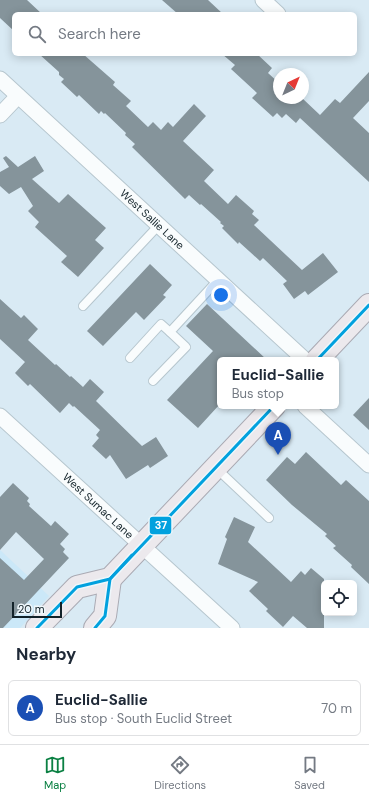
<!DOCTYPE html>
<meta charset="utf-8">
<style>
body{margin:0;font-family:"DM Sans",sans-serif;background:#f2f2f3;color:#1f2937}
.controls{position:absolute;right:12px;bottom:12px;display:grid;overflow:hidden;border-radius:6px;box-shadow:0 2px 10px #0003}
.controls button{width:36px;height:36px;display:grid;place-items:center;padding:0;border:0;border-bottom:1px solid #e0e1e3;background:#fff;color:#1f2937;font:20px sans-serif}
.compass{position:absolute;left:273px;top:68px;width:36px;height:36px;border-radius:50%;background:#fff;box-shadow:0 2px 10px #0003;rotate:43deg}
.scale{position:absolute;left:12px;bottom:10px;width:50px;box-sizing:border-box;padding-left:4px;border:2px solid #122229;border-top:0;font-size:11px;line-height:14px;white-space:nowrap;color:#122229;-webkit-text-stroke:3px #eff7fb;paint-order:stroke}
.you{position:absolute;left:221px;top:295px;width:14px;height:14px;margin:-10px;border:3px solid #fff;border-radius:50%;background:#1a73e8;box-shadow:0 0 0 6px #1a73e833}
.badge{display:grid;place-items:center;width:26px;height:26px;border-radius:50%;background:#0b8043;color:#fff;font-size:13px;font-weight:700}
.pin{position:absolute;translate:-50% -33px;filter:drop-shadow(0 1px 2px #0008)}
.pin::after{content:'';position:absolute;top:21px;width:14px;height:12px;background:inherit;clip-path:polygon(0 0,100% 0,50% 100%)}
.popup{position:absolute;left:217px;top:357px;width:122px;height:52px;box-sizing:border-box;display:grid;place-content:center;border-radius:6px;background:#fff;filter:drop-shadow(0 1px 3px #0005);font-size:13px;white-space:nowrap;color:#747a83}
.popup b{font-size:15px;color:#1f2937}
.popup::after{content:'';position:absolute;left:50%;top:100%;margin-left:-8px;border:8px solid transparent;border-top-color:#fff}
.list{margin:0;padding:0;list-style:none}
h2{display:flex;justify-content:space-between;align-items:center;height:52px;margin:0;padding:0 16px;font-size:17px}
h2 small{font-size:13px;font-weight:400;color:#747a83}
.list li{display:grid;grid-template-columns:26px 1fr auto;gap:12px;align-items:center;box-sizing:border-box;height:56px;margin:0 8px 8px;padding:0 8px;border:1px solid #e0e1e3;border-radius:6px}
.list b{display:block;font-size:15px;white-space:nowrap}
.list p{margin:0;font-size:13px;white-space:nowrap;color:#747a83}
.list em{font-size:13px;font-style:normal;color:#747a83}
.icon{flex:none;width:22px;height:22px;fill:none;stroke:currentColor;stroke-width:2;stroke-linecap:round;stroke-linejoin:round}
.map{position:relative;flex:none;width:369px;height:628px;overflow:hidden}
.search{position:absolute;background:#fff;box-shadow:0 2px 10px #0003;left:12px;right:12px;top:12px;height:44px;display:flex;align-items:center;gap:10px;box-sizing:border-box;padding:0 14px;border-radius:6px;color:#747a83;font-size:15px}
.sheet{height:116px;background:#fff}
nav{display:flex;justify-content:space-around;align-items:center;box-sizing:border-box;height:56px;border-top:1px solid #e0e1e3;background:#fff;font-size:11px;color:#747a83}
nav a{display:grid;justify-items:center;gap:2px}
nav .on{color:#0b8043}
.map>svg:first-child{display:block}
.built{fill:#cbe8f8}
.building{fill:#85949b}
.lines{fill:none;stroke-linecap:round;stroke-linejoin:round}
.service-casing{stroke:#b6c6ce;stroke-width:10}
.minor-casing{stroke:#b6c6ce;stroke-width:17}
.primary-casing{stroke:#aaaab3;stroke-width:24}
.service{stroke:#f9fcfd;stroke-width:8}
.minor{stroke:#f9fcfd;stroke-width:15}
.primary{stroke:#ece9ed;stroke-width:22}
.bus-1-casing{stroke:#eff7fb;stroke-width:6}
.bus-1{stroke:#02a1de;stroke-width:3}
.labels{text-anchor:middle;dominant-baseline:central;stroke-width:4;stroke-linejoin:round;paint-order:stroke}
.street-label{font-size:11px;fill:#122229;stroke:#eff7fb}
.line-badge{stroke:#eff7fb;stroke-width:1.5}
.badge-label{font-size:11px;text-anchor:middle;font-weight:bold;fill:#fff}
</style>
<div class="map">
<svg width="369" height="628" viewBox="0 0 369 628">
<rect width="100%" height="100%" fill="#d9eaf4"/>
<path class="built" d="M0,550L49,596L20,628H0Z"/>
<g class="building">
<path d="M0,0H27L42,14H14V31L0,18Z"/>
<path d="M162,0H208L223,14H178Z"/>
<path d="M39,54H83L115,82L113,85L131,101L126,106L148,127L153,122L161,130L168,122L173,127L194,104L206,116L183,141L214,170L204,181L228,204L236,195L254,211L252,214L259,220L254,225L302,270L323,253L338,272L308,295L305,291L294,299L283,284L287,281L263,258L260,261L239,242L238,244L222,228L224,226L220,223L221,222L201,204L200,205L189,195L185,199L132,147L135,144L125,135L126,133L105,113L104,114L101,111L99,114L79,95L77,97L61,82L64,79L59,75V72Z"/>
<path d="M222,54H257L272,68L268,73L279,83V98H302L320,115L335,99L340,103L369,72V101L353,118L369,133V182L300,118L296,123L286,114L282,118L277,113L273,117L252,98L257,93L231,69L235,65Z"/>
<path d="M6,156L18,167L35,156L44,171L32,179L59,203L68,194L106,228L95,240L104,248L78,277L61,262L67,256L35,227L39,222L28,211L33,206L21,187L9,194L0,186V172L9,167L3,158Z"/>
<path d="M150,264L172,285L163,295L166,297L144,320L136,312L103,346L87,331Z"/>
<path d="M0,299L21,318L24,315L38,329L28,340L55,365L56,364L70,377L71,376L83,387L90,379L104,392L96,401L142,446L156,437L168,456L150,468L148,465L126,479L110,455L106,459L92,446L99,438L96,435L100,430L74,406L73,407L69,403L60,413L30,384L28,386L15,373L25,362L0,339Z"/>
<path d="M207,304L267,360H220V404L198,428L167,400L213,351L186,326Z"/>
<path d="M369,398V430L353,415Z"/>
<path d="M306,452L341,485L346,480L369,501V584L351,567L352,565L333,548L336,546L325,536L327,534L292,505L266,480L287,457L295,464Z"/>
<path d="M13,483L29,498L27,501L30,504L29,506L51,526L55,521L69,534L60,544L65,549L63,552L69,558L3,628H0V558L24,580L44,559L16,532L0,550V497Z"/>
<path d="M234,517L255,527L248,542L291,582L301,571L305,575L311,568L324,579V628H307L293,616L283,627L266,611L268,609L249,591L258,582L218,564L227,539L225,537Z"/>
</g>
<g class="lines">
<defs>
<g id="service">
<path d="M83,306L159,225"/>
<path d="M130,358L161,324L170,332"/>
<path d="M153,381L186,347L170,332L218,280"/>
<path d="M216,468L269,518"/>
</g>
<g id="minor">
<path d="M263,0L278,14"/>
<path id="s1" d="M0,79L305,360"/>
<path d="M0,115L18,96"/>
<path d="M305,406L369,465"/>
<path id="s2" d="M0,416L232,628"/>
</g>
<g id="primary">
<path d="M317,360L369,305"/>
<path d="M37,628L77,587L110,579L274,406"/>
<path d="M95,628L105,616L110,579"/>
</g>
</defs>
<use href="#service" class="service-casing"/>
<use href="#minor" class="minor-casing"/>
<use href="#primary" class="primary-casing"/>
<use href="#service" class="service"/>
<use href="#minor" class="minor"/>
<use href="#primary" class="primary"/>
<defs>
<g id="bus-1">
<path d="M317,360L369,305"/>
<path d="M37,628L77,587L110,579L274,406"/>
<path d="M95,628L105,616L110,579L132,555"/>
</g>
</defs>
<use href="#bus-1" class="bus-1-casing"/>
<use href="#bus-1" class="bus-1"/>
</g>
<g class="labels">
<g class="street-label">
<text stroke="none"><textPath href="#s1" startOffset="207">West Sallie Lane</textPath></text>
<text stroke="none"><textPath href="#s2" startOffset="133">West Sumac Lane</textPath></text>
</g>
</g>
<rect class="line-badge" x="149" y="516" width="23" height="19" rx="4" fill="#02a1de"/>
<g class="badge-label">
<text x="161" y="529">37</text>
</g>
</svg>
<div class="controls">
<button><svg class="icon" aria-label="locate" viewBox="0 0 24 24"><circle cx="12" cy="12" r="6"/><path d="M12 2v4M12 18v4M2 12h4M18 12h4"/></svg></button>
</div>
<svg class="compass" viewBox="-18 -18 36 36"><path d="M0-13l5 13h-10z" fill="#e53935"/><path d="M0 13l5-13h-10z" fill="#747a83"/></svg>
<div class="scale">20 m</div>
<div class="you"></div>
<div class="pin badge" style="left:278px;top:455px;background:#1a4fb4">A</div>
<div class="popup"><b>Euclid-Sallie</b>Bus stop</div>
<div class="search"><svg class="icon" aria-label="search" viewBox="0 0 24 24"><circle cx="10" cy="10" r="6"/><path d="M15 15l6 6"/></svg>Search here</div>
</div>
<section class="sheet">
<h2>Nearby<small></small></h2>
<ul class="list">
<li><span class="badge" style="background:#1a4fb4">A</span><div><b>Euclid-Sallie</b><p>Bus stop · South Euclid Street</p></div><em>70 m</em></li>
</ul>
</section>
<nav>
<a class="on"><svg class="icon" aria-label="map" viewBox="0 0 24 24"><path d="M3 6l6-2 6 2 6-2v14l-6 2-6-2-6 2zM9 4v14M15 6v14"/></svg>Map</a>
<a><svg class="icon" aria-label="directions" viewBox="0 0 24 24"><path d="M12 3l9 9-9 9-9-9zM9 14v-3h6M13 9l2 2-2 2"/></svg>Directions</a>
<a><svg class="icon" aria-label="saved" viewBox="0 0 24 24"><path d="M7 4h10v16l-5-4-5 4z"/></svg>Saved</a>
</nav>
